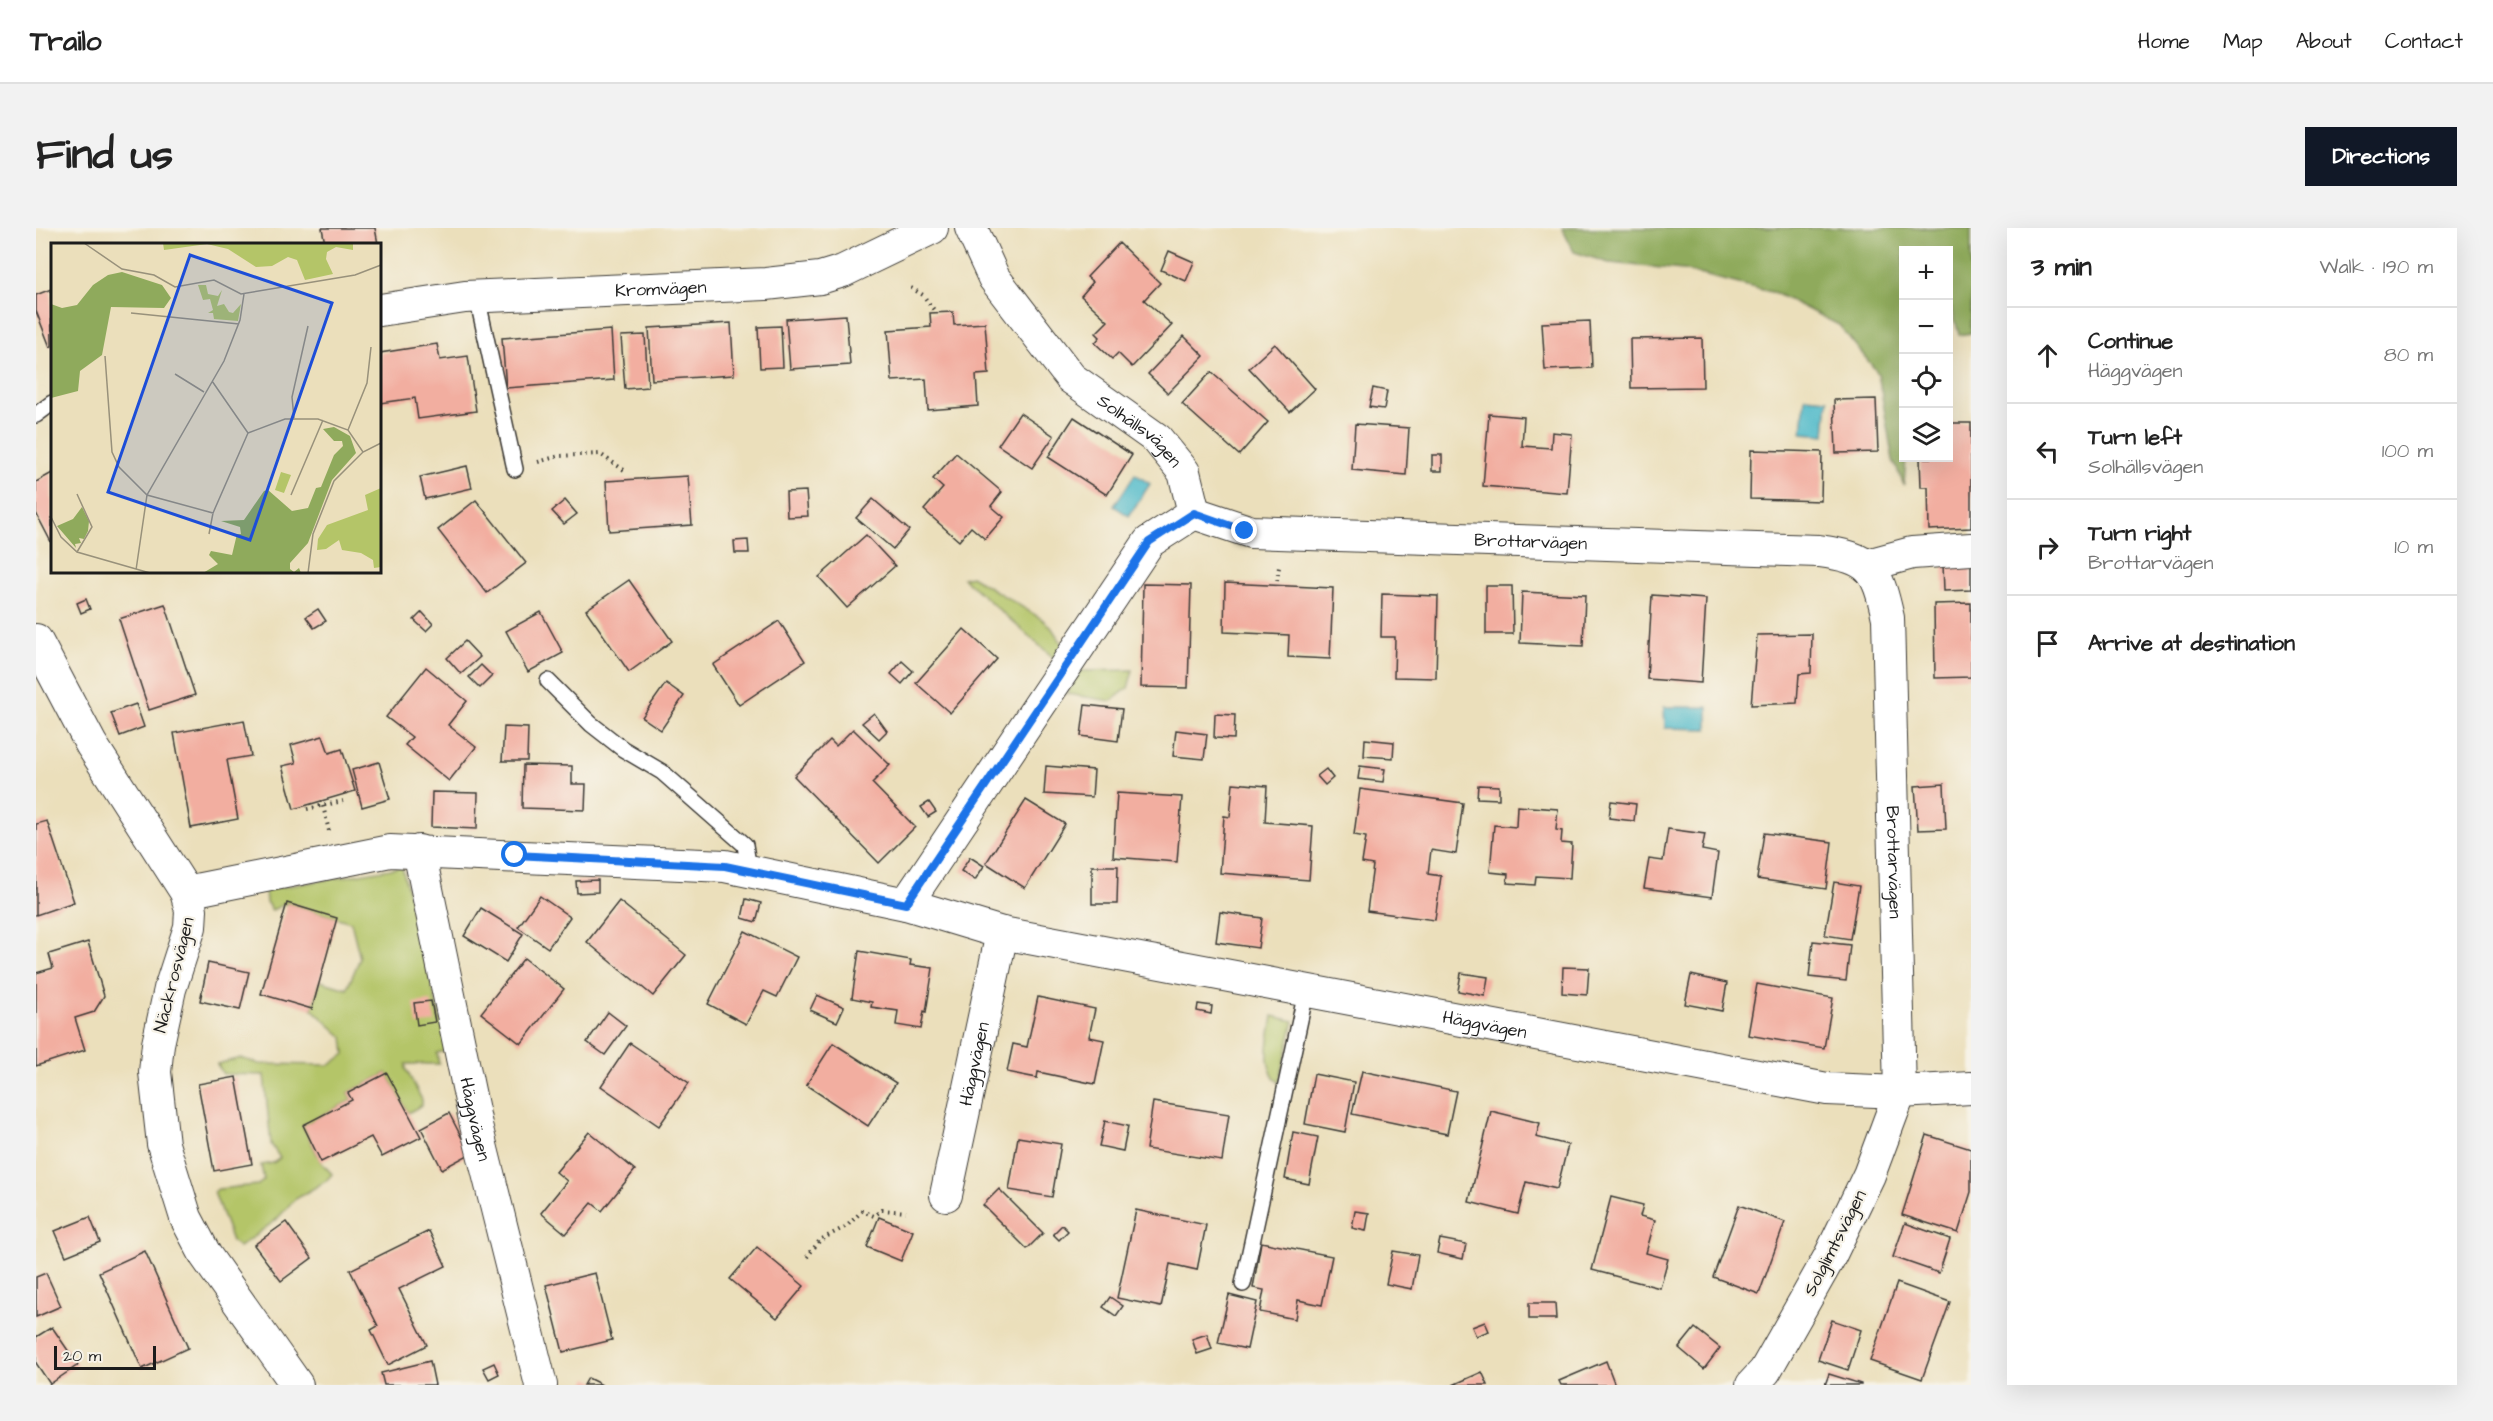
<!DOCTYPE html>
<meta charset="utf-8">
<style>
body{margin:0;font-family:"Architects Daughter",sans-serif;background:#f2f2f2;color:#222}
.controls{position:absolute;right:18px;top:18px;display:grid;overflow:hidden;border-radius:0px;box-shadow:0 6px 24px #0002}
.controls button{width:54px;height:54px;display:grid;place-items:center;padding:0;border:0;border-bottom:2px solid #e0e0e0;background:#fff;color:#222;font:30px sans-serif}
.scale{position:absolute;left:18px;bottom:15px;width:102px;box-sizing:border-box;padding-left:6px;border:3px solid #1c1c1c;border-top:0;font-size:16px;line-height:21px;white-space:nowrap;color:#1c1c1c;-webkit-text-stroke:4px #f7f3e8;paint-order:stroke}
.stop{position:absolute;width:18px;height:18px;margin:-14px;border:4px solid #1a73e8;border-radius:50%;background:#fff}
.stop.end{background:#1a73e8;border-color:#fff;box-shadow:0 2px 6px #0008}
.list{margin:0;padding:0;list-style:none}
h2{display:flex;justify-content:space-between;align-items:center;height:78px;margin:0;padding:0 24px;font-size:26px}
h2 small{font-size:20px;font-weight:400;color:#767676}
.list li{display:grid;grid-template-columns:39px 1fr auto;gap:18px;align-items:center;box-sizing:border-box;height:96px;padding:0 24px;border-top:2px solid #e0e0e0}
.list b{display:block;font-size:22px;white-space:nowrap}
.list p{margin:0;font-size:20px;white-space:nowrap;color:#767676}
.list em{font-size:20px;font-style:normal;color:#767676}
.icon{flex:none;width:33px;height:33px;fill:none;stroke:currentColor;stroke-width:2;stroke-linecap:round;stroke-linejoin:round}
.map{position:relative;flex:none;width:1935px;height:1157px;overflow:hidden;border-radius:0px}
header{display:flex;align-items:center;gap:36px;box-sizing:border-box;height:84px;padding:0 30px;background:#fff;border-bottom:2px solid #e0e0e0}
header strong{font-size:28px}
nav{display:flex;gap:33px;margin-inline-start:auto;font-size:21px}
.intro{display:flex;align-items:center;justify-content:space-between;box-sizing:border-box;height:144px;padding:0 36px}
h1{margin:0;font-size:42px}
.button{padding:15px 27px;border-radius:0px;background:#111827;color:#fff;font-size:21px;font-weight:700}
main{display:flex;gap:36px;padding:0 36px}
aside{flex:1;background:#fff;border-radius:0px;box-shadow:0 6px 24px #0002}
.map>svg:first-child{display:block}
.green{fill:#b4c568;stroke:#687042;stroke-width:1.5}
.forest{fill:#8faa5c;stroke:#56633c;stroke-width:1.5}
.water{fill:#4db9c9;stroke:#346a72;stroke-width:1.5}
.building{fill:#f2aea0}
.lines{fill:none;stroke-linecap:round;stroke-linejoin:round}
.service-casing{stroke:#3b3934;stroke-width:18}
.minor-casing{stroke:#3b3934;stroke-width:34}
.path{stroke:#3b3934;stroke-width:4;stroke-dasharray:1.5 4.5;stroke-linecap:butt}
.service{stroke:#fff;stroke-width:15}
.minor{stroke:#fff;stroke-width:32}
.route{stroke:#1a73e8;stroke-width:8}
.labels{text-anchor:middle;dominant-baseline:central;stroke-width:4.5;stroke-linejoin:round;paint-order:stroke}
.street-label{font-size:18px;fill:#1c1c1c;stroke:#f7f3e8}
.inset-road{fill:none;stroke:#98917b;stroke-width:1.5}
.view{fill:#1d4ed8;fill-opacity:0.15;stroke:#1d4ed8;stroke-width:3}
.inset-edge{fill:none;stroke:#1c1c1c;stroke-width:3}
</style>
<header>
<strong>Trailo</strong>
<nav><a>Home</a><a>Map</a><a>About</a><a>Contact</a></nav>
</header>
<div class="intro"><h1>Find us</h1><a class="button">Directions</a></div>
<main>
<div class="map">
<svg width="1935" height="1157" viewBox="0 0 1935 1157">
<rect width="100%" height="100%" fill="#f7f3e8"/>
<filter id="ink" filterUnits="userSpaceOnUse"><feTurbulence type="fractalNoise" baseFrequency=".0167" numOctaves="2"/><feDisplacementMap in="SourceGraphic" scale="12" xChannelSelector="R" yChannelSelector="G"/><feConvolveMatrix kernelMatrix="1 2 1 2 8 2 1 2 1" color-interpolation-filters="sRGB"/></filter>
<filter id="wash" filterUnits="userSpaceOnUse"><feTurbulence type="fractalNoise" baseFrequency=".008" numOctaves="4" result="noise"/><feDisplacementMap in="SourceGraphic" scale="24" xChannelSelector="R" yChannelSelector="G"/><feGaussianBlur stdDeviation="1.35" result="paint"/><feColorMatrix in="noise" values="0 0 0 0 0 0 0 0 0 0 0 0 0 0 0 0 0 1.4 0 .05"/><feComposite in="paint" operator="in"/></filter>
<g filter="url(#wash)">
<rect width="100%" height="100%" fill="#ebdfbb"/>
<g class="green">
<path d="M935,348L1006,391L1015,399L1029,420L1020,432L927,350Z"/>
<path d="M1097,442L1092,460L1075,473L1031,466L1044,443Z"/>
<path d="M366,639L412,822L401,825L403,836H370V841L386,872V877L372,885L351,845L312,865L316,872L267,897L285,934L296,946L290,953L258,972L240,992L203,1019L196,1013L178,964L182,961L222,957L228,952L225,937L237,935L244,930L235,916L228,847L187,846L181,836L205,830L223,836L294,837L309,826L307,809L276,781L284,753L311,761L324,730L315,694L251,675L236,682L230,674L229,662Z"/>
<path d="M1237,788L1258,793L1243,855C1224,837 1234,811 1237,788Z"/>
</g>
<path class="forest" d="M1526,0H1935V105L1923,107L1916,80H1913L1912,22H1868V96L1864,104L1868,126V230H1870L1868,257L1857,232L1842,145L1803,97L1739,65L1647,42L1573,35L1538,24Z"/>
<g class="water">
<path d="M1769,169L1792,171L1789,207L1766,205Z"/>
<path d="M1099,246L1114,256L1093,288L1078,278Z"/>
<path d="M1628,479H1672V501L1629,500Z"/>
</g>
<g id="blocks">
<g class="building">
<path d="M286,0H339L342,16H289Z"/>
<path d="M1083,15L1124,55L1108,72L1136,97L1096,139L1082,125L1076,131L1059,115L1064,109L1060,105L1072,93L1045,68L1057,54L1051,49Z"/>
<path d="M1133,23L1158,34L1150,53L1125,42Z"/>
<path d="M15,61L16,118L14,119L0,83V67Z"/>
<path d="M917,84L918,97L949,95L953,146L940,147L942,178L892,182L890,151L856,153L852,102L895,99L894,85Z"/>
<path d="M810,87L814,137L754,141L750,91Z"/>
<path d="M1554,93L1556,140L1509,142L1506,95Z"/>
<path d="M695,95L698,147L616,152L613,100Z"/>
<path d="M745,98L747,139L724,140L722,99Z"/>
<path d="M575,102L578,152L470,160L466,110Z"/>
<path d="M609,107L612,159L589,161L585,108Z"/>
<path d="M1148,108L1168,128L1132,165L1112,146Z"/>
<path d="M1666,110L1667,159L1595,160L1594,111Z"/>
<path d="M401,116L404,132L432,128L440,183L382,191L379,170L344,175V125Z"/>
<path d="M1239,116L1279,161L1254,184L1213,140Z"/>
<path d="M1175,144L1232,194L1203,227L1146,176Z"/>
<path d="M1337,160L1351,163L1348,181L1333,179Z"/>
<path d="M1840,171L1842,224L1800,225L1798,172Z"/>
<path d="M984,185L1018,208L996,240L962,217Z"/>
<path d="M1453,186L1488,189L1486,218L1515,220L1516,204L1536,206L1531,265L1447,258Z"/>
<path d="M1038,189L1096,227L1071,267L1012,229Z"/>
<path d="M1912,195H1935V300L1893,302L1892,259H1885L1884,230H1912Z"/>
<path d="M1319,196L1373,200L1370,247L1316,242Z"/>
<path d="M1715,222L1786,224L1785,273L1714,271Z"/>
<path d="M920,225L966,264L955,278L968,289L949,311L935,299L923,313L888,282L907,260L897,251Z"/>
<rect x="1396" y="227" width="10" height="16"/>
<path d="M431,238L436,260L389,271L384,249Z"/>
<path d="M16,245V316L0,285V254Z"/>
<path d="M652,248L656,297L573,303L570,253Z"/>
<path d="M770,263L772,288L751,289L750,264Z"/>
<path d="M837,271L873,302L857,321L820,290Z"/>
<path d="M440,272L490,335L451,365L402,302Z"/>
<path d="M529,272L541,286L528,296L516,283Z"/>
<path d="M830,307L859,338L811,380L783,349Z"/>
<path d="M712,312L713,325H699L698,313Z"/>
<path d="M1935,334V362L1908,363L1907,336Z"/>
<path d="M593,352L636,413L593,444L550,382Z"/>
<path d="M1189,355L1297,360L1294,431L1252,429L1253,407L1188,404Z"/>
<path d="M1107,356L1155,357L1152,460L1105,459Z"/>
<path d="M1450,358H1476L1477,406H1450Z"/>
<path d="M1486,364L1549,367L1547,418L1484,415Z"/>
<path d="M1346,366L1402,368L1400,450L1358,449L1359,409H1345Z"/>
<path d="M1616,367L1670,371L1665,455L1611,451Z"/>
<path d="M50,371L54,381L45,385L41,375Z"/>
<path d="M1935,375V449L1899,450L1898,376Z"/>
<path d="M129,376L159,467L113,482L83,391Z"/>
<path d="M282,381L290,393L278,400L270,389Z"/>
<path d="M386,384L397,396L390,403L378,392Z"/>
<path d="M505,384L527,425L492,444L470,403Z"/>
<path d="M743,393L769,433L703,477L677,437Z"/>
<path d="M928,401L961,431L914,485L880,455Z"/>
<path d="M1776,406L1775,445L1763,446L1761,475L1715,477L1721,407Z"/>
<path d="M429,413L444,429L425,446L411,430Z"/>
<path d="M866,433L877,443L866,456L855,446Z"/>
<path d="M445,437L456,448L444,460L433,449Z"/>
<path d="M390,439L431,473L412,497L440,519L413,553L369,517L376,509L350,489Z"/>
<path d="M630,455L648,468L625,502L606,489Z"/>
<path d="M100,476L108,499L84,508L75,485Z"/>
<path d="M1049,477L1086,481L1082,513L1045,508Z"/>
<path d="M838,485L851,503L843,511L826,495Z"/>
<path d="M1179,486L1199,487L1198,511L1178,510Z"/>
<path d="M208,492L215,528L191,532L202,591L155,600L138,505Z"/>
<path d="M468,499L492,500L491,533H466Z"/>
<path d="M817,501L854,537L836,555L879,599L843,635L758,548L794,512L800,518Z"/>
<path d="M1140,502L1171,506L1168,531L1137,528Z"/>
<path d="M287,508L293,525L306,521L319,563L258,581L246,538L260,535L255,517Z"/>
<path d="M1329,511L1358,514L1357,530L1328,528Z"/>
<path d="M343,534L354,571L326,579L316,542Z"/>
<path d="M487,537L536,538V556H550L549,582L486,580Z"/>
<path d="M1010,538L1058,542L1056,569L1008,566Z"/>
<path d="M1324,538L1349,541L1347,554L1322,551Z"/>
<path d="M1290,541L1297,550L1289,557L1281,548Z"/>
<path d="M1197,555L1231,558L1229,594L1277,598L1273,652L1184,645L1188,588L1194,589Z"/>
<path d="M1908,556L1910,601L1882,602L1879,558Z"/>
<path d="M1442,557L1463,558V571L1441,570Z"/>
<path d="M1324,561L1427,575L1420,626L1395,622L1392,646L1405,648L1399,692L1331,683L1337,637L1326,635L1330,609L1318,607Z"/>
<path d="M396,564L442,565L441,601L395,599Z"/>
<path d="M1081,565L1146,569L1141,634L1077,629Z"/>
<path d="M990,572L1029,596L989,660L950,635Z"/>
<path d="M1575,573L1600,576L1598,593L1573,590Z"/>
<path d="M893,574L900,584L892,589L885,579Z"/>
<path d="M1481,578L1522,581L1520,602L1526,603L1525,615L1536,616L1534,650L1500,648L1499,657L1471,655L1472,646L1454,644L1458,597L1480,599Z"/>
<path d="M11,593L38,674L0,687V596Z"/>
<path d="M1632,601L1669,606L1666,622L1682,625L1676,669L1608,660L1613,631L1627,633Z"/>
<path d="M1728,605L1796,614L1790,661L1721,651Z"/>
<path d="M934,629L948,638L939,652L925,643Z"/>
<path d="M1056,638H1082L1081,676H1056Z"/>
<path d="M562,652V664L541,665L540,653Z"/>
<path d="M1798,654L1823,658L1814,711L1789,707Z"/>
<path d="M504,668L534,689L512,720L482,699Z"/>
<path d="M710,671L725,675L720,694L706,690Z"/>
<path d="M583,673L650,727L617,768L551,714Z"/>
<path d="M251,675L301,690L276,781L225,766Z"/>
<path d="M445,680L487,706L470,734L428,708Z"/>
<path d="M1184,684L1226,690L1222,720L1180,714Z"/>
<path d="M709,703L761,729L741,769L728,763L710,796L672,776Z"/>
<path d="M1777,713L1814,717L1810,753L1773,749Z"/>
<path d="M52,714L68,768L58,784L39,790L49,822L0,838V745L17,740L13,726Z"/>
<path d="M823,723L875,732L874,737L897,740L890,784L888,783L885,801L860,797L862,783L835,779L836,774L816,770Z"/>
<path d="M488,730L528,761L485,816L445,785Z"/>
<path d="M172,735L213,744L204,782L164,773Z"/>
<path d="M1527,739L1553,740L1551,767L1526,765Z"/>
<path d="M1425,745L1452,749L1449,768L1422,763Z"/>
<path d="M1655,747L1691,755L1686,783L1649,776Z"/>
<path d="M1721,756L1797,770L1788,820L1712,807Z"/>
<path d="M781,767L808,779L801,794L774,782Z"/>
<path d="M1002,769L1059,781L1053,809L1068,812L1059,856L1002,844L1001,850L971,844L977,816L991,819Z"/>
<path d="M395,773L399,794L381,797L378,775Z"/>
<path d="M1162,776L1176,778L1175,786L1161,783Z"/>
<path d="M572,784L590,798L569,827L551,814Z"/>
<path d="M594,815L653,855L623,898L565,858Z"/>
<path d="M797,815L860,855L832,898L770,857Z"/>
<path d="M1326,843L1420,863L1411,906L1316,886Z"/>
<path d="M351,845L385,909L346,929L335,909L285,934L267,897L316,872L312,865Z"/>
<path d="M1278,846L1318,854L1309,904L1269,896Z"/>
<path d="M200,849L216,936L178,943L162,856Z"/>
<path d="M1117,874L1193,886L1186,933L1110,921Z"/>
<path d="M1455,883L1504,895L1500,909L1532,917L1521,961L1490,954L1482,986L1433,974Z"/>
<path d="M413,885L434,926L406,941L385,900Z"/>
<path d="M1069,893L1092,898L1087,923L1063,918Z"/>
<path d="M553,904L599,942L566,983L556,975L530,1006L505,985L531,953L520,944Z"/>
<path d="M1257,904L1282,909L1273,956L1249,951Z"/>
<path d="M1891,907L1935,921V964L1922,1005L1866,987Z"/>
<path d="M982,909L1025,916L1016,969L973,962Z"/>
<path d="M963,961L1007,1005L991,1021L947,977Z"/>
<path d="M1575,969L1607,977L1604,988L1619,992L1610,1025L1632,1031L1624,1060L1556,1042Z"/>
<path d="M1703,977L1749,994L1723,1066L1677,1049Z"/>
<path d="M1100,982L1170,997L1161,1042L1134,1036L1125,1079L1081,1070Z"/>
<path d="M1319,983L1333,985L1330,1003L1316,1000Z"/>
<path d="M54,989L64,1014L30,1028L19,1003Z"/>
<path d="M843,989L877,1003L865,1033L831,1019Z"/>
<path d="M250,994L276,1030L245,1053L218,1017Z"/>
<path d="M1869,995L1914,1011L1903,1045L1857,1029Z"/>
<path d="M1026,997L1032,1003L1023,1012L1017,1006Z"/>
<path d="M393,1003L410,1038L363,1061L391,1117L352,1137L335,1102L342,1098L314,1042Z"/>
<path d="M1404,1011L1430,1016L1427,1031L1401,1025Z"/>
<path d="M1225,1014L1296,1028L1286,1077L1262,1072L1259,1091L1224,1084L1228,1062L1217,1060Z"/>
<path d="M721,1019L768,1058L741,1090L694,1051Z"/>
<path d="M109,1023L152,1120L106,1141L63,1044Z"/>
<path d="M1357,1023L1382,1027L1376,1061L1350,1056Z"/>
<path d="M10,1045L25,1078L0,1089V1049Z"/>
<path d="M559,1045L576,1112L527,1124L510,1057Z"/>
<path d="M1861,1055L1914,1074L1886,1151L1834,1133Z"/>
<path d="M1193,1067L1221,1074L1211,1121L1182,1115Z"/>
<path d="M1074,1069L1087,1078L1080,1088L1067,1079Z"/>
<path d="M1493,1075H1519L1520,1091H1493Z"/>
<path d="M1796,1092L1825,1102L1812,1142L1782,1132Z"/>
<path d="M1449,1094L1453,1103L1440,1108L1436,1099Z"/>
<path d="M16,1099L42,1137L14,1156L0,1135V1109Z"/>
<path d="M1659,1100L1684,1120L1668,1141L1643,1120Z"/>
<path d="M1171,1106L1176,1121L1161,1126L1156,1111Z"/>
<path d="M394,1133L399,1157H348L345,1145Z"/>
<path d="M1570,1133L1579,1157H1525L1523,1153Z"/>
<path d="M458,1135L463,1146L453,1151L447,1140Z"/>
<path d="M1446,1144L1452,1157H1417Z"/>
<path d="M1793,1146L1825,1156V1157H1789Z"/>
<path d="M552,1150L566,1157H548Z"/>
</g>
</g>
</g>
<g filter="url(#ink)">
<use href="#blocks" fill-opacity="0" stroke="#3b3934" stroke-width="1.5"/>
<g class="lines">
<defs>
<g id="service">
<path d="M441,69L479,241"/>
<path d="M0,187L16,175"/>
<path d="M512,453L555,496L587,521L626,544L709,617L713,642"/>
<path d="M1207,1056L1270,764"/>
</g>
<g id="minor">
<path id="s1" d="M935,0L958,50L1035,150L1121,211L1148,244L1158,285"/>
<path id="s2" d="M344,82L429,69L730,56L784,50L807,43L896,0"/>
<path id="s3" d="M1158,285L1215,304L1783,323C1835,330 1841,340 1852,390L1864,864L1833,947L1793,1030L1729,1143L1716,1157"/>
<path d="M1832,337L1876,325L1935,321"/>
<path d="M0,412L55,516L150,664L155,682L154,699L134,761L122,816L119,844L127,916L150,990L170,1028L261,1157"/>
<path id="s4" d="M383,623L440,897L505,1157"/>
<path id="s5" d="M150,664L354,623L689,638L870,676L966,705L1791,861L1864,864L1935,860"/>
<path d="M870,676L1113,314L1158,285"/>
<path id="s6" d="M910,967L966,705"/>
</g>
</defs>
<use href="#service" class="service-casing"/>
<use href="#minor" class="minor-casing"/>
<g class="path">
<path d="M875,60L887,67L898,82"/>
<path d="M502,234L523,228L564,226L588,242"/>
<path d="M1241,353L1243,339"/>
<path d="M287,578L293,603"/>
<path d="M271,581L307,573"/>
<path d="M771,1029L784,1012L811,998L826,983L838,988L846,982L870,984"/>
</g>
<use href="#service" class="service"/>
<use href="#minor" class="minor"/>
</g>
</g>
<g class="lines" filter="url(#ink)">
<path class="route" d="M479,627L689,638L870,676L1113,314L1158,285L1209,303"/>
</g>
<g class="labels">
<g class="street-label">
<text stroke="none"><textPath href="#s2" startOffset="282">Kromvägen</textPath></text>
<text stroke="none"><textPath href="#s1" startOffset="268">Solhällsvägen</textPath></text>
<text stroke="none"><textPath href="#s3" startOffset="340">Brottarvägen</textPath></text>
<text stroke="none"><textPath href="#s3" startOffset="980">Brottarvägen</textPath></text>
<text transform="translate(138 747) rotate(-76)">Näckrosvägen</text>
<text stroke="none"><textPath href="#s5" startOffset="1320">Häggvägen</textPath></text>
<text stroke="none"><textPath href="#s6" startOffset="134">Häggvägen</textPath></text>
<text stroke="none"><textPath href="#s4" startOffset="274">Häggvägen</textPath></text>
<text transform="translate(1799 1015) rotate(-63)">Solglimtsvägen</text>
</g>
</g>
<g transform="translate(15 15)">
<rect width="330" height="330" fill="#ebdfbb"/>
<path d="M112,0H302V7L285,4L276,9L275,16L282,31L254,37L246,17L237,14L221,23L205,24L177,6L156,1L113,7ZM147,42H155L157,51L167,53L171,47L166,63L173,61L178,69L182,70L190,61L187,78L163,76L162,70H157L162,67L159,56L152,57ZM230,229L240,232L233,250L224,247ZM330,245V324L323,325L322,317L310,310L291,307L288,297L275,306L266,307L267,296L276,282L317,267L314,252Z" fill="#b4c568"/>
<path d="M71,29L111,42L120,55L113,65L60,64L51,112L29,128L27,148L0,155V61L11,65L26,62L42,42L57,32ZM283,184L299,193L305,210L281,237L257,300L239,320V326L243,329L248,325L250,330H152L167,321L158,312L160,308L181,312L186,291H190L189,284L170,278L193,277L213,248L217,247L241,268L257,265L265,245L270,244L283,212L292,203L291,198H283L272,186ZM31,264L38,278L37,288L33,296L28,295L30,300L24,301L25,305L6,283L22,276Z" fill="#8faa5c"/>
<path class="inset-road" d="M33,0L71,26L103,32L124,44L163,37L190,51L304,32L330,22M80,70L188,81M54,113L61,209L68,224L96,252L162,270L197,190M124,131L153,149M161,138L197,190M243,175L241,154L257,83M297,187L316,140L320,104M197,190L234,176H267L297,187L312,209M240,252L272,177M0,274L10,294L26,309L99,330M158,291L162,270M26,309L41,284L26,251M85,327L96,252L173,118L189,77L193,51M257,330L262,291L283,238L312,209L330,200"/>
<path class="view" d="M139,12L281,60L199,297L57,249Z"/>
<rect width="330" height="330" class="inset-edge"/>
</g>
</svg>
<div class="controls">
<button>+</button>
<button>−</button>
<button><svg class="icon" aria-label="locate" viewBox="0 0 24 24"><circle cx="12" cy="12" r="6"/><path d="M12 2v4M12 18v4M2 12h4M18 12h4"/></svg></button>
<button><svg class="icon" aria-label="layers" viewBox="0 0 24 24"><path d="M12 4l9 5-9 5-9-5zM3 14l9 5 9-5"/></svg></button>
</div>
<div class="scale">20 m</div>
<div class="stop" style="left:479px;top:627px"></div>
<div class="stop end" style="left:1209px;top:303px"></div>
</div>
<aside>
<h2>3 min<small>Walk · 190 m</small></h2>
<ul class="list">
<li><svg class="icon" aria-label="ahead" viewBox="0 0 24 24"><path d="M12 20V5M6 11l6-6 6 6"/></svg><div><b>Continue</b><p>Häggvägen</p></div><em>80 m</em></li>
<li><svg class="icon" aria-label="left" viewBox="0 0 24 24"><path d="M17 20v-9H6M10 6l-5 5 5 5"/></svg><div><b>Turn left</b><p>Solhällsvägen</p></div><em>100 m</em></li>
<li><svg class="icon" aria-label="right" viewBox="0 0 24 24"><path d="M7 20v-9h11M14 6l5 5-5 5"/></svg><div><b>Turn right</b><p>Brottarvägen</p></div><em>10 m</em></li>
<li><svg class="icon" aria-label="arrive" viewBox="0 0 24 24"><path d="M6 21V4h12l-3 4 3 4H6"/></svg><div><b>Arrive at destination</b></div></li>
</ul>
</aside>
</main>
